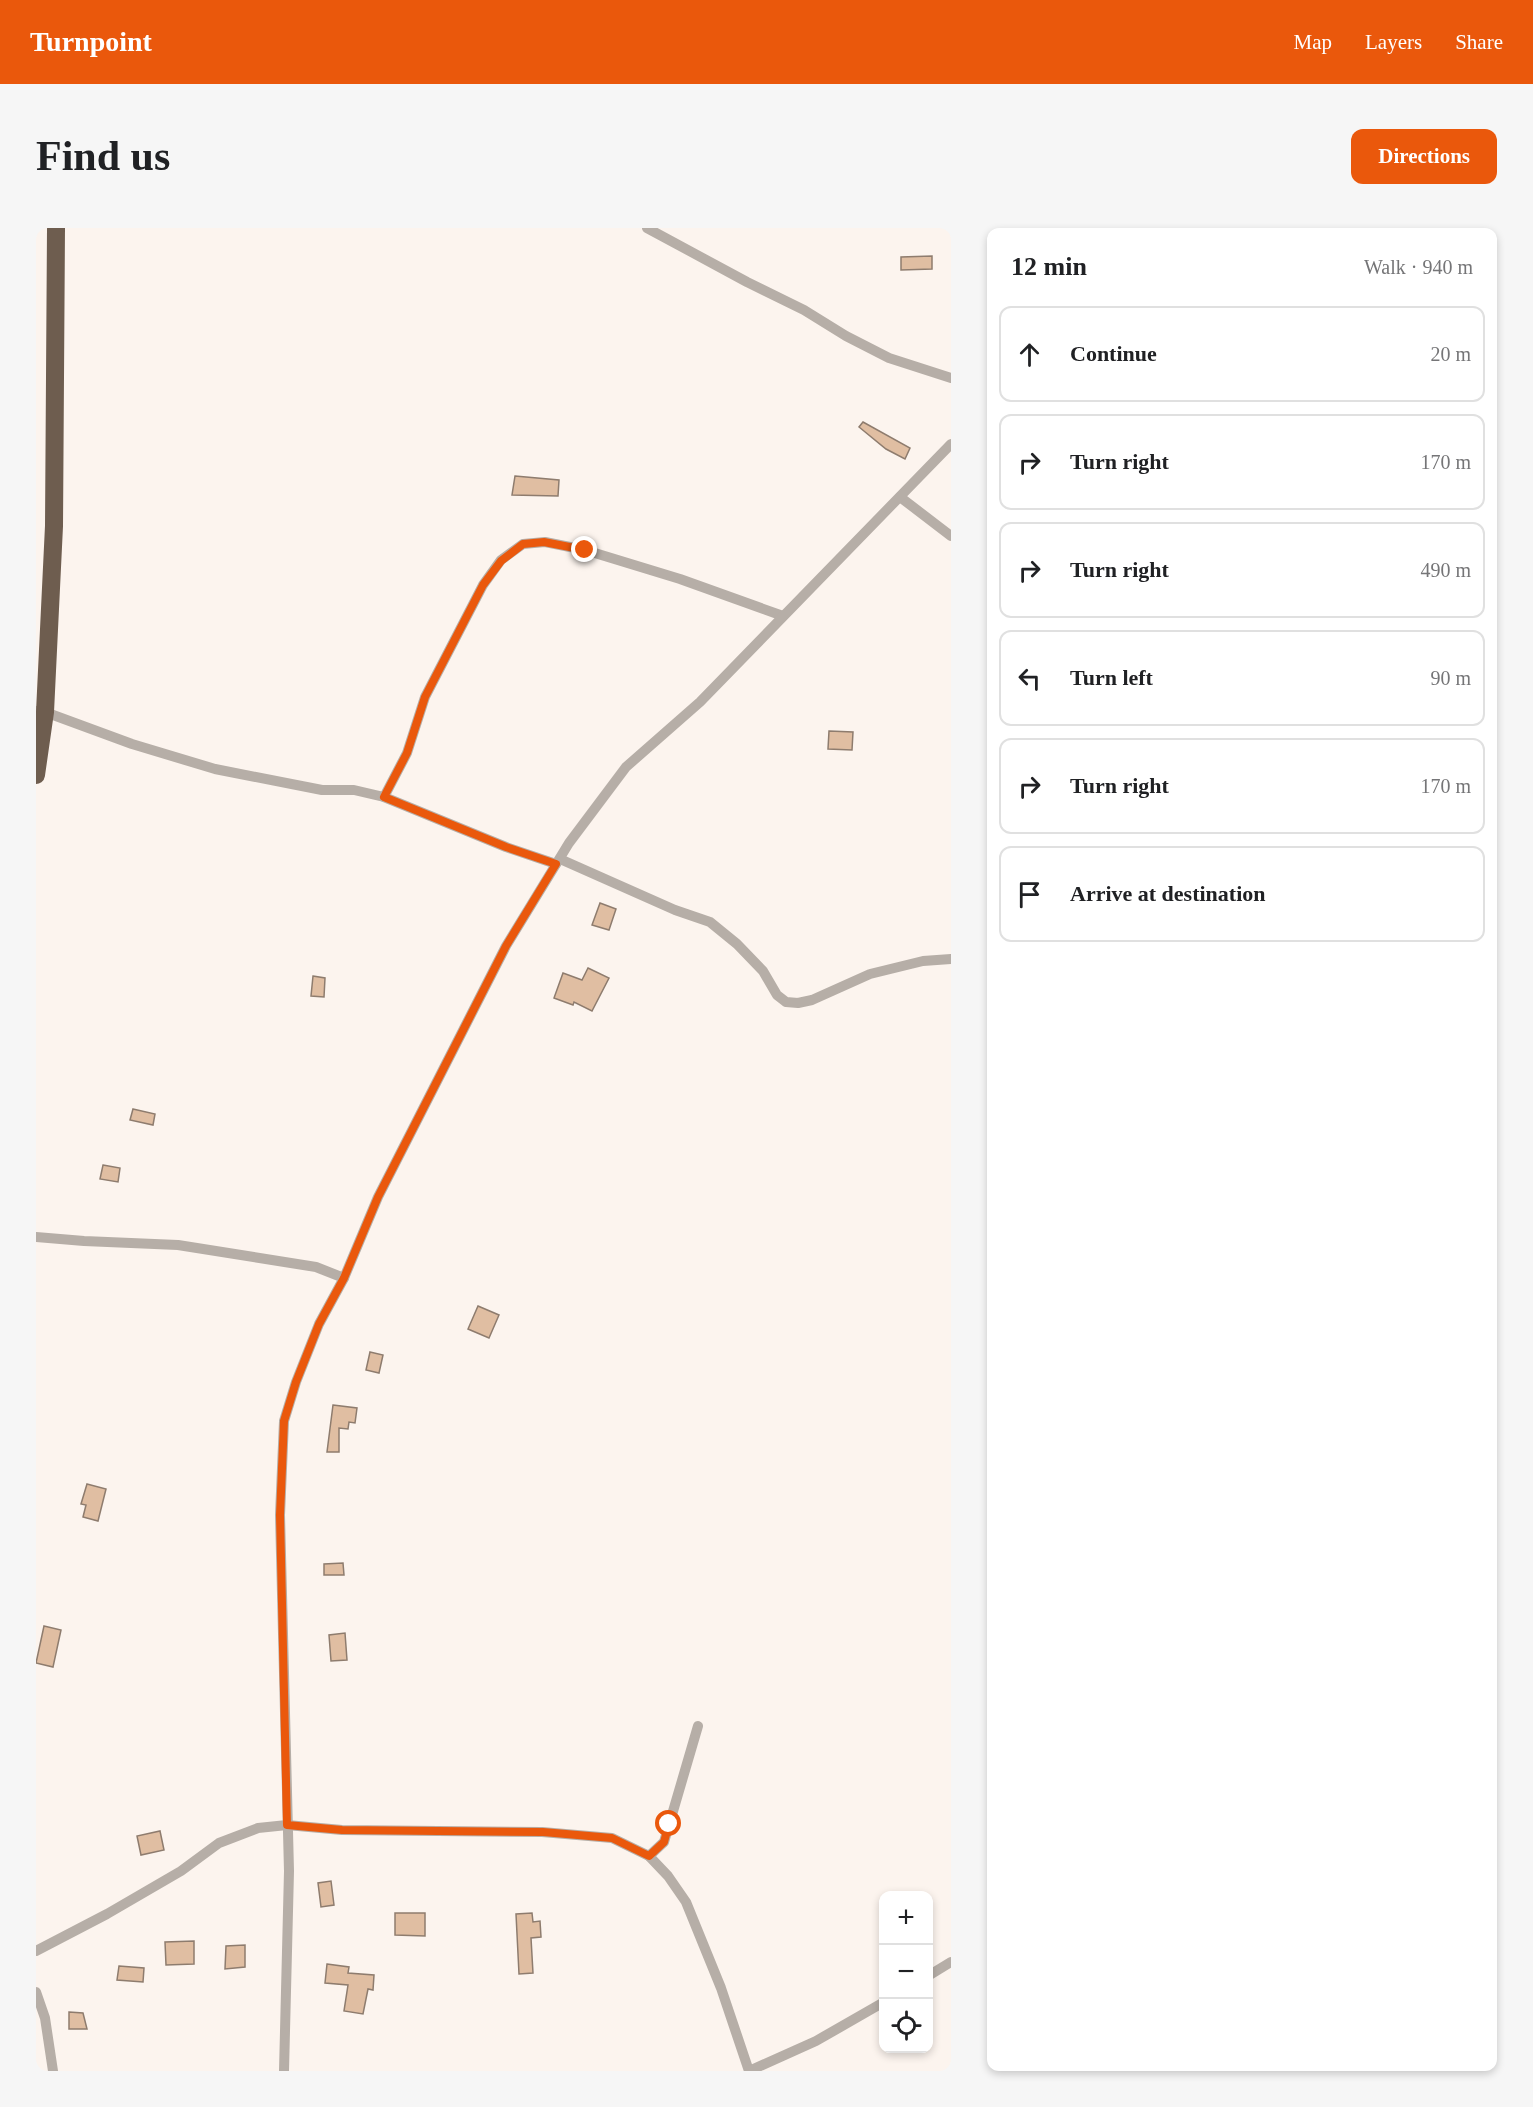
<!DOCTYPE html>
<meta charset="utf-8">
<style>
body{margin:0;font-family:"Times New Roman",serif;background:#f6f6f6;color:#202124}
.controls{position:absolute;right:18px;bottom:18px;display:grid;overflow:hidden;border-radius:12px;box-shadow:0 3px 9px #0003}
.controls button{width:54px;height:54px;display:grid;place-items:center;padding:0;border:0;border-bottom:2px solid #e0e0e0;background:#fff;color:#202124;font:30px sans-serif}
.stop{position:absolute;width:18px;height:18px;margin:-14px;border:4px solid #ea580c;border-radius:50%;background:#fff}
.stop.end{background:#ea580c;border-color:#fff;box-shadow:0 2px 6px #0008}
.list{margin:0;padding:0;list-style:none}
h2{display:flex;justify-content:space-between;align-items:center;height:78px;margin:0;padding:0 24px;font-size:26px}
h2 small{font-size:20px;font-weight:400;color:#757577}
.list li{display:grid;grid-template-columns:39px 1fr auto;gap:18px;align-items:center;box-sizing:border-box;height:96px;margin:0 12px 12px;padding:0 12px;border:2px solid #e0e0e0;border-radius:12px}
.list b{display:block;font-size:22px;white-space:nowrap}
.list em{font-size:20px;font-style:normal;color:#757577}
.icon{flex:none;width:33px;height:33px;fill:none;stroke:currentColor;stroke-width:2;stroke-linecap:round;stroke-linejoin:round}
.map{position:relative;flex:none;width:915px;height:1843px;overflow:hidden;border-radius:12px}
header{display:flex;align-items:center;gap:36px;box-sizing:border-box;height:84px;padding:0 30px;background:#ea580c;color:#fff}
header strong{font-size:28px}
nav{display:flex;gap:33px;margin-inline-start:auto;font-size:21px}
.intro{display:flex;align-items:center;justify-content:space-between;box-sizing:border-box;height:144px;padding:0 36px}
h1{margin:0;font-size:42px}
.button{padding:15px 27px;border-radius:12px;background:#ea580c;color:#fff;font-size:21px;font-weight:700}
main{display:flex;gap:36px;padding:0 36px}
aside{flex:1;background:#fff;border-radius:12px;box-shadow:0 3px 9px #0003}
.map>svg:first-child{display:block}
.building{fill:#e0bea2;stroke:#8e7c6e;stroke-width:1.5}
.lines{fill:none;stroke-linecap:round;stroke-linejoin:round}
.street{stroke:#b6aea7;stroke-width:10}
.highway{stroke:#6e5d4f;stroke-width:18}
.route{stroke:#ea580c;stroke-width:8}
</style>
<header>
<strong>Turnpoint</strong>
<nav><a>Map</a><a>Layers</a><a>Share</a></nav>
</header>
<div class="intro"><h1>Find us</h1><a class="button">Directions</a></div>
<main>
<div class="map">
<svg width="915" height="1843" viewBox="0 0 915 1843">
<rect width="100%" height="100%" fill="#fcf4ee"/>
<g class="building">
<path d="M896,28V41L865,42V29Z"/>
<path d="M827,194L874,220L869,231L850,221L823,199Z"/>
<path d="M479,248L523,252L522,268L476,267Z"/>
<path d="M793,503L817,504L816,522L792,521Z"/>
<path d="M564,675L580,681L573,702L556,697Z"/>
<path d="M552,740L573,750L556,783L538,774L537,777L518,770L527,745L546,752Z"/>
<path d="M277,748L289,750L288,769L275,768Z"/>
<path d="M97,881L119,886L117,897L94,892Z"/>
<path d="M67,937L84,940L82,954L64,951Z"/>
<path d="M442,1078L463,1087L453,1110L432,1101Z"/>
<path d="M334,1124L347,1127L343,1145L330,1142Z"/>
<path d="M297,1177L321,1180L319,1195L313,1194L312,1201L303,1200V1224H291Z"/>
<path d="M51,1256L70,1261L62,1293L47,1289L50,1277L45,1276Z"/>
<path d="M307,1335L308,1347H288V1336Z"/>
<path d="M8,1398L25,1402L17,1439L0,1435Z"/>
<path d="M309,1405L311,1432L295,1433L293,1407Z"/>
<path d="M124,1603L128,1622L105,1627L101,1608Z"/>
<path d="M295,1653L298,1677L285,1679L282,1655Z"/>
<path d="M359,1685H389V1708L359,1707Z"/>
<path d="M496,1685L497,1694L504,1693L505,1709L495,1710L497,1745L483,1746L480,1686Z"/>
<path d="M158,1713V1736L130,1737L129,1714Z"/>
<path d="M209,1717V1739L189,1741L190,1718Z"/>
<path d="M291,1736L313,1739L312,1745L338,1747L337,1762L332,1761L327,1786L308,1783L312,1757L289,1755Z"/>
<path d="M83,1738L108,1740L107,1754L81,1752Z"/>
<path d="M33,1784L47,1785L51,1801H33Z"/>
</g>
<g class="lines">
<g class="street">
<path d="M611,0L711,54L768,82L810,108L853,130L915,150"/>
<path d="M864,269L915,308"/>
<path d="M0,483L9,484L96,516L179,541L286,562H318L348,569L470,619L520,636"/>
<path d="M348,569L371,525L389,469L447,357L465,332L487,316L509,314L549,322L644,351L747,388"/>
<path d="M524,631L639,682L674,694L701,716L727,743L741,767L750,774L762,775L776,772L834,746L887,733L915,731"/>
<path d="M0,1009L48,1013L142,1017L280,1039L308,1050"/>
<path d="M613,1628L628,1614L662,1498"/>
<path d="M0,1723L71,1686L145,1643L183,1615L222,1600L251,1597L306,1602L506,1604L576,1610L613,1628L632,1648L650,1674L685,1760L713,1843"/>
<path d="M892,1748L915,1734"/>
<path d="M0,1764L9,1790L17,1843"/>
<path d="M248,1843L253,1643L244,1287L248,1193L260,1154L283,1096L308,1050L342,969L470,718L533,615L590,539L664,474L915,216"/>
<path d="M713,1843L780,1813L848,1774"/>
</g>
<path class="highway" d="M0,547L9,484L18,298L20,0"/>
</g>
<g class="lines">
<path class="route" d="M549,322L508,314L487,316L465,333L447,357L389,469L371,525L348,569L470,619L520,636L470,718L342,969L308,1050L283,1096L260,1154L248,1193L244,1287L251,1597L306,1602L507,1604L576,1610L613,1628L628,1614L633,1596"/>
</g>
</svg>
<div class="controls">
<button>+</button>
<button>−</button>
<button><svg class="icon" aria-label="locate" viewBox="0 0 24 24"><circle cx="12" cy="12" r="6"/><path d="M12 2v4M12 18v4M2 12h4M18 12h4"/></svg></button>
</div>
<div class="stop" style="left:633px;top:1596px"></div>
<div class="stop end" style="left:549px;top:322px"></div>
</div>
<aside>
<h2>12 min<small>Walk · 940 m</small></h2>
<ul class="list">
<li><svg class="icon" aria-label="ahead" viewBox="0 0 24 24"><path d="M12 20V5M6 11l6-6 6 6"/></svg><div><b>Continue</b></div><em>20 m</em></li>
<li><svg class="icon" aria-label="right" viewBox="0 0 24 24"><path d="M7 20v-9h11M14 6l5 5-5 5"/></svg><div><b>Turn right</b></div><em>170 m</em></li>
<li><svg class="icon" aria-label="right" viewBox="0 0 24 24"><path d="M7 20v-9h11M14 6l5 5-5 5"/></svg><div><b>Turn right</b></div><em>490 m</em></li>
<li><svg class="icon" aria-label="left" viewBox="0 0 24 24"><path d="M17 20v-9H6M10 6l-5 5 5 5"/></svg><div><b>Turn left</b></div><em>90 m</em></li>
<li><svg class="icon" aria-label="right" viewBox="0 0 24 24"><path d="M7 20v-9h11M14 6l5 5-5 5"/></svg><div><b>Turn right</b></div><em>170 m</em></li>
<li><svg class="icon" aria-label="arrive" viewBox="0 0 24 24"><path d="M6 21V4h12l-3 4 3 4H6"/></svg><div><b>Arrive at destination</b></div></li>
</ul>
</aside>
</main>
